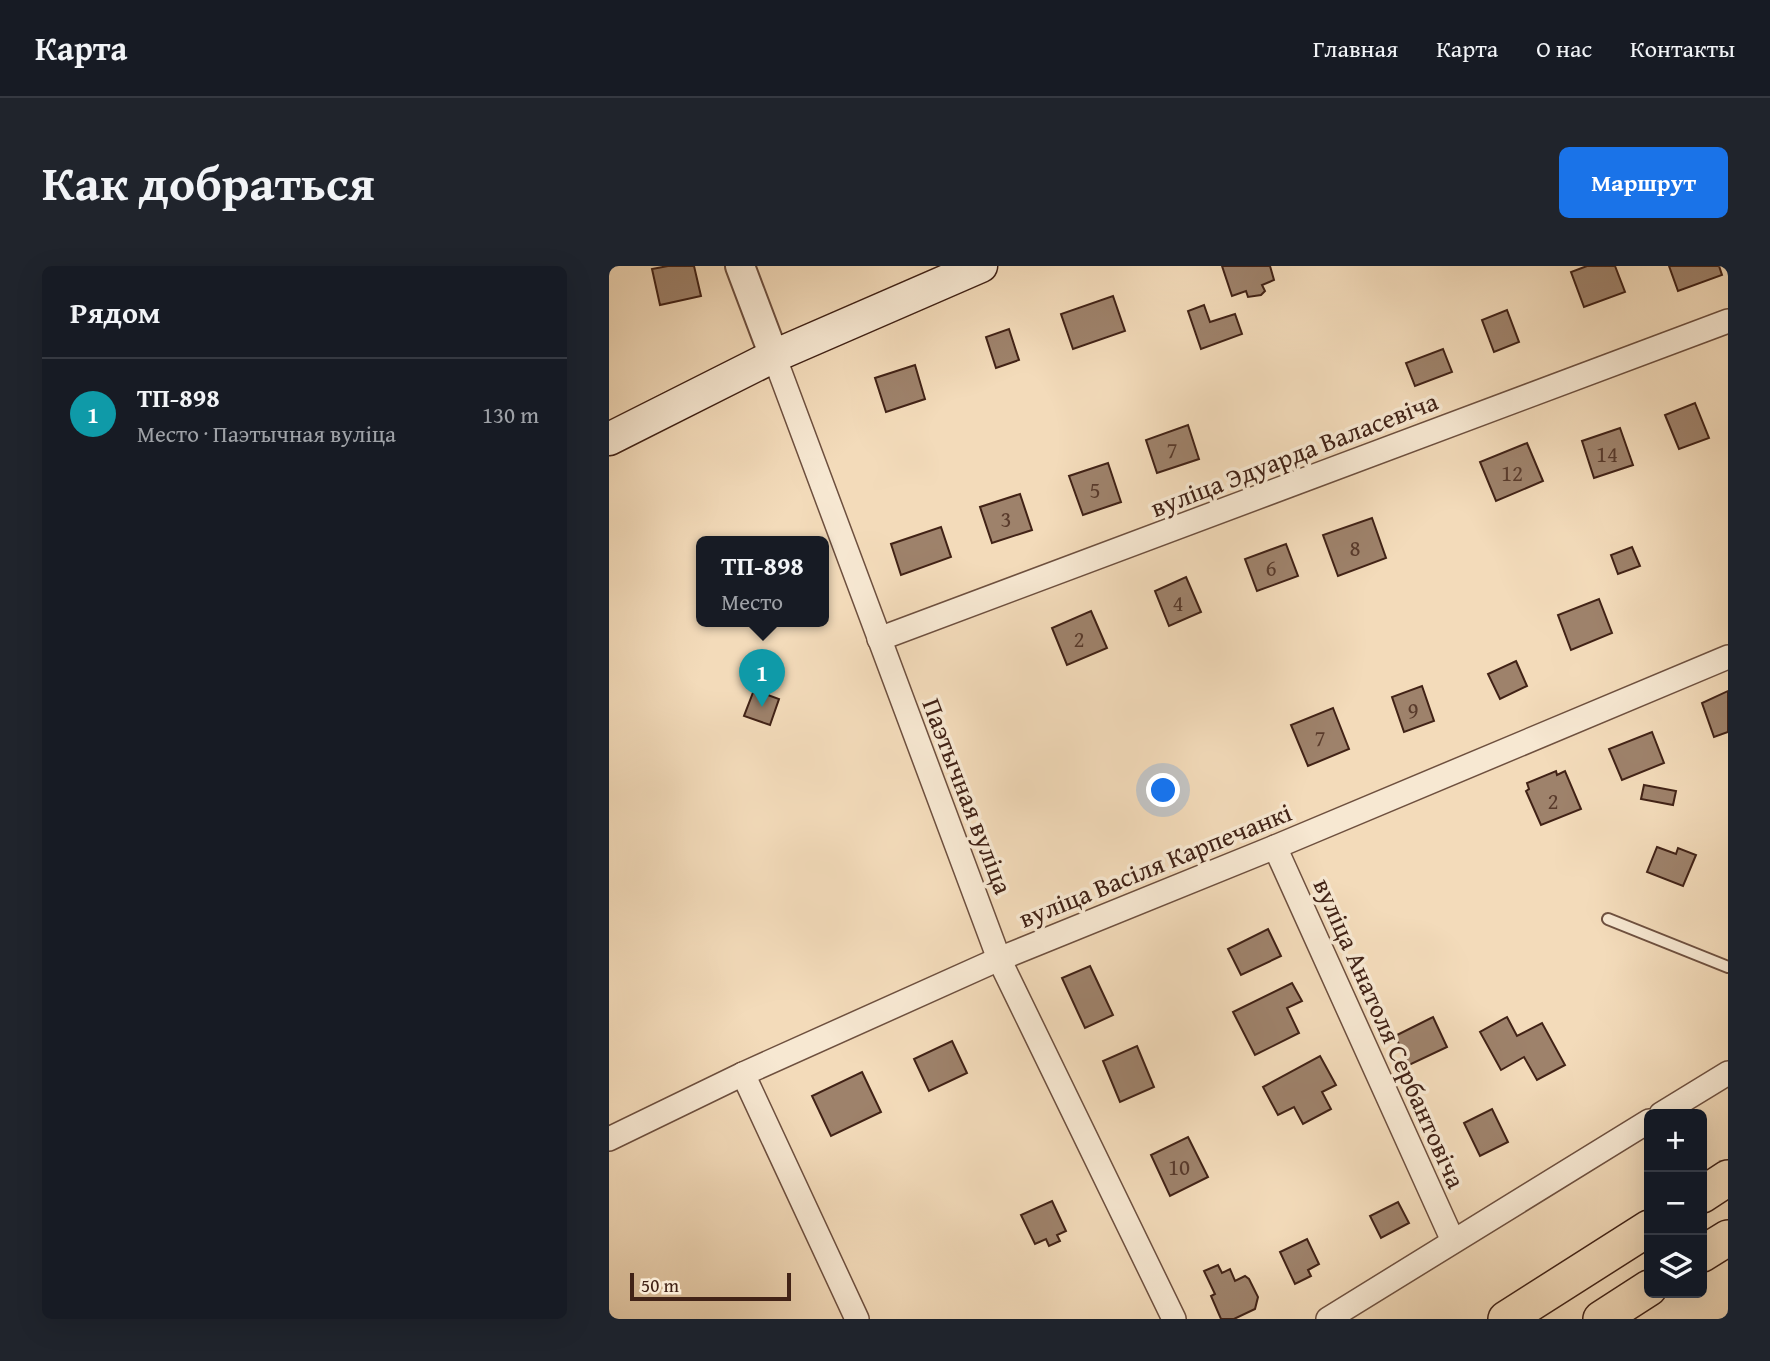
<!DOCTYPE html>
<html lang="ru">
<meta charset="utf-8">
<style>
body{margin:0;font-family:"Gentium Book Plus",serif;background:#20242c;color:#f1f3f6}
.controls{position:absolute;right:21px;bottom:21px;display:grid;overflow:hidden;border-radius:10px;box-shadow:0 7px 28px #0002}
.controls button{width:63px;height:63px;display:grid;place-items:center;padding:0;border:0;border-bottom:2px solid #363941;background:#171b24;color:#f1f3f6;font:35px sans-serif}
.scale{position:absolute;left:21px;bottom:18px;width:161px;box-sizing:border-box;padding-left:7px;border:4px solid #412216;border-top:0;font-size:19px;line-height:24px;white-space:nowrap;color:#412216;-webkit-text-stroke:5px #f7e8d2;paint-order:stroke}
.you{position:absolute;left:555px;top:525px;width:24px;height:24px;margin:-18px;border:5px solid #fff;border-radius:50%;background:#1a73e8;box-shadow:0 0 0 10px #1a73e833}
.badge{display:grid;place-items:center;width:46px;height:46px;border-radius:50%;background:#1a73e8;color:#fff;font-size:23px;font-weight:700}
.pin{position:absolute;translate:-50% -58px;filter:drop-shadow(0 2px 4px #0008)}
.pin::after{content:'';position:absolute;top:37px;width:24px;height:21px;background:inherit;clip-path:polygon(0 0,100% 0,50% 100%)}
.popup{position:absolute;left:87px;top:270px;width:133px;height:91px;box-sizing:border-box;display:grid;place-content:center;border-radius:10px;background:#171b24;filter:drop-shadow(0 2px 5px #0005);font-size:23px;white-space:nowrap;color:#9ea1a6}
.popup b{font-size:26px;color:#f1f3f6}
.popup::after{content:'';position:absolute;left:50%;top:100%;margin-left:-14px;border:14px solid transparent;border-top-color:#171b24}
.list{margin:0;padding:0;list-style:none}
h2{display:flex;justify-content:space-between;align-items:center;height:91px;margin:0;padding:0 28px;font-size:30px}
h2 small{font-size:23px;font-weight:400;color:#9ea1a6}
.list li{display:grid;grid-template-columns:46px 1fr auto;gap:21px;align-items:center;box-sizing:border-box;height:112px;padding:0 28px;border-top:2px solid #363941}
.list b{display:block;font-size:26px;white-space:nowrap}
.list p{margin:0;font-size:23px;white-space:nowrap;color:#9ea1a6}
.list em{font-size:23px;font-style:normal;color:#9ea1a6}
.icon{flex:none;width:38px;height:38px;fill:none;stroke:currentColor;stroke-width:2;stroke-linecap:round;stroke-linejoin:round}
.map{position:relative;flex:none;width:1119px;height:1053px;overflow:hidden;border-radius:10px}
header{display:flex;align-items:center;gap:42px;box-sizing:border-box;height:98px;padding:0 35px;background:#171b24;border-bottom:2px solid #363941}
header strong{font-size:33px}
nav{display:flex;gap:38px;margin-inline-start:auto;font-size:24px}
.intro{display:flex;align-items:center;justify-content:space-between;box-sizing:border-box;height:168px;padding:0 42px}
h1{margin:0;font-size:49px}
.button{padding:18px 32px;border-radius:10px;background:#1a73e8;color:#fff;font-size:24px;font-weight:700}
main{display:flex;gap:42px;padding:0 42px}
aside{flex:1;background:#171b24;border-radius:10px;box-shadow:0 7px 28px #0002}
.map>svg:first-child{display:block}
.building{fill:#9e826b;stroke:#412216;stroke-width:2}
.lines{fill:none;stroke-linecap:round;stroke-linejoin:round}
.service-casing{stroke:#6e503f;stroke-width:14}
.minor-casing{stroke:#6e503f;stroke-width:26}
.tertiary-casing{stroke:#6e503f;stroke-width:32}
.secondary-casing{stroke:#412216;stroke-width:35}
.primary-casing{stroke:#412216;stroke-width:38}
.service{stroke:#f7e8d2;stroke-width:10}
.minor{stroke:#f7e8d2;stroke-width:23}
.tertiary{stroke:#f7e8d2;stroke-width:28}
.secondary{stroke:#f7e8d2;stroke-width:32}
.primary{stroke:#f3dbba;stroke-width:35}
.labels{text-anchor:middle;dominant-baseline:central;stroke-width:7;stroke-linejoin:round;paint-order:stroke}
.number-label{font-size:23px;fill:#583a2b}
.street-label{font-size:26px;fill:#412216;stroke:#f7e8d2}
</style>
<header>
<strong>Карта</strong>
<nav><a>Главная</a><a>Карта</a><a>О нас</a><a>Контакты</a></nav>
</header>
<div class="intro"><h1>Как добраться</h1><a class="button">Маршрут</a></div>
<main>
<aside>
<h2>Рядом<small></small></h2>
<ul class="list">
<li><span class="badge" style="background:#0f9aa8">1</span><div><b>ТП-898</b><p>Место · Паэтычная вуліца</p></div><em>130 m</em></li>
</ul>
</aside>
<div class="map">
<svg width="1119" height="1053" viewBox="0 0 1119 1053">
<rect width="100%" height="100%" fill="#f3dbba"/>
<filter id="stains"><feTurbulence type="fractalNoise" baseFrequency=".00286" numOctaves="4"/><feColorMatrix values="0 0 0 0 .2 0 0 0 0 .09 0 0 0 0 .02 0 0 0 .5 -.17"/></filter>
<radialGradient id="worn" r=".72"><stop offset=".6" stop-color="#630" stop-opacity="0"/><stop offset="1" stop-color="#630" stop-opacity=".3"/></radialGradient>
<g class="building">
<path d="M59,0H85L92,30L51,39L43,3Z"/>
<path d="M613,0H661L665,14L653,19L656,25L652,29L639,31L637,25L623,30Z"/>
<path d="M978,0H1006L1016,26L975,41L962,6Z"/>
<path d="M1060,0H1110L1113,9L1069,25Z"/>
<path d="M504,30L516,65L464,83L452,48Z"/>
<path d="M595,39L601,56L626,48L633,68L592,83L579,45Z"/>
<path d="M898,44L910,76L885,86L873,54Z"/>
<path d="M400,63L410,94L387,102L377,71Z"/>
<path d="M834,83L843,106L806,120L797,97Z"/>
<path d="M306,99L316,133L277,146L266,112Z"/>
<path d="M1086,137L1100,172L1070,183L1056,149Z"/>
<path d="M579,159L590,193L548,207L537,174Z"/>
<path d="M1011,162L1024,199L985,212L973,175Z"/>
<path d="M918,177L934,215L887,235L871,196Z"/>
<path d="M499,197L512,236L474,249L460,210Z"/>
<path d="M411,228L423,264L383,277L371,241Z"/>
<path d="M763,252L777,292L729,310L714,269Z"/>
<path d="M332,261L342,291L292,309L282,278Z"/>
<path d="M677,278L689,310L648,325L636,293Z"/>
<path d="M1023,281L1031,300L1009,308L1002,289Z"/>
<path d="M577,311L592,346L560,360L546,325Z"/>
<path d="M990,333L1003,367L962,384L949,349Z"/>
<path d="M482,345L498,382L458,399L443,362Z"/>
<path d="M907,395L918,420L891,433L879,408Z"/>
<path d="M813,420L825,455L795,466L783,431Z"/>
<path d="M145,424L170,433L161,459L135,450Z"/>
<path d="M1119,425V466L1105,471L1093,437Z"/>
<path d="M724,442L740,483L699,500L682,459Z"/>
<path d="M1043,466L1055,497L1013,514L1000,483Z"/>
<path d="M947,505L948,509L956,505L972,543L932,559L917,525L920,523L918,517Z"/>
<path d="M1035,519L1067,525L1064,539L1032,533Z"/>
<path d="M1048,581L1067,588L1069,582L1087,589L1074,620L1038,606Z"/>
<path d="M659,663L672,690L632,709L619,683Z"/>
<path d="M481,700L504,749L476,762L453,712Z"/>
<path d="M683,717L693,735L678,742L690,767L646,789L624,746Z"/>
<path d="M824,751L838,781L800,799L786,770Z"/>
<path d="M898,751L908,770L933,757L956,799L928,814L915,791L892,804L871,766Z"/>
<path d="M343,775L358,807L320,825L305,793Z"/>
<path d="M528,780L545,821L511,836L494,795Z"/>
<path d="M711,790L727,819L713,826L722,843L694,858L685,841L669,849L654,821Z"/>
<path d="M253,806L272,846L222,870L203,830Z"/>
<path d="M883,843L899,876L871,890L855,857Z"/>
<path d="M579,871L599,911L561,930L542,889Z"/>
<path d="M443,935L457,965L448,969L451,975L440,980L437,973L426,978L412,949Z"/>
<path d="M789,936L800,957L772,972L761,950Z"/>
<path d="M698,973L710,998L699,1004L702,1010L686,1018L671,986Z"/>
<path d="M609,999L613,1007L621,1003L626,1015L636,1010L640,1013L649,1031L646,1043L625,1053H612L602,1030L606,1028L595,1005Z"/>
</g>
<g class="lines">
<defs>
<path id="service" d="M999,653L1119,701"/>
<g id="minor">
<path d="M165,90L390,693L565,1053"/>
<path d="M270,373L1119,55"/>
<path d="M666,581L844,975"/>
<path d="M134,808L248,1053"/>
<path d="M1052,848L1119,807"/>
<path d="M0,873L134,808L390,693L666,581L1119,391"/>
<path d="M719,1053L1040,855"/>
</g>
<path id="tertiary" d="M131,0L165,90"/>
<path id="secondary" d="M0,173L165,90L372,0"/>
<g id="primary">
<path d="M1093,929L1119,912"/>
<path d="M1093,988L1119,972"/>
<path d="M897,1053L1040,962"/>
<path d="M992,1053L1040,1022"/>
</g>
</defs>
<use href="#service" class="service-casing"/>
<use href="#minor" class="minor-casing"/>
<use href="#tertiary" class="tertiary-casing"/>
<use href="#secondary" class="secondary-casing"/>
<use href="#primary" class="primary-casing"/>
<use href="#service" class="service"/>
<use href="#minor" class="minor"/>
<use href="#tertiary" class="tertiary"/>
<use href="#secondary" class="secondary"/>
<use href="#primary" class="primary"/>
</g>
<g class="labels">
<g class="number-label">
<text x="563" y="183">7</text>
<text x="998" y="187">14</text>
<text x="903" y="206">12</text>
<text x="486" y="223">5</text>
<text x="397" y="252">3</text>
<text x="746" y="281">8</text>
<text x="662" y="301">6</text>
<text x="569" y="336">4</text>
<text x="470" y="372">2</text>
<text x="804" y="443">9</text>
<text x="711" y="471">7</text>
<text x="944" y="534">2</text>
<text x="570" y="900">10</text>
</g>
<g class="street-label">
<text transform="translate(685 188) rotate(-21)">вуліца Эдуарда Валасевіча</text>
<text transform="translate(359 530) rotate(69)">Паэтычная вуліца</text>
<text transform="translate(546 599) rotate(-22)">вуліца Васіля Карпечанкі</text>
<text transform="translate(781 767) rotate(66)">вуліца Анатоля Сербантовіча</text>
</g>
</g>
<rect width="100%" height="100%" filter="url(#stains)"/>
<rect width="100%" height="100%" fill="url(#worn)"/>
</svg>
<div class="controls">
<button>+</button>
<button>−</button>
<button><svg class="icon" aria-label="layers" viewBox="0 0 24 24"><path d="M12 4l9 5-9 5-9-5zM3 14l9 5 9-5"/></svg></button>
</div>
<div class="scale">50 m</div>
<div class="you"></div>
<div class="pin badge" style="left:153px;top:441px;background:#0f9aa8">1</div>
<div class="popup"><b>ТП-898</b>Место</div>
</div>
</main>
